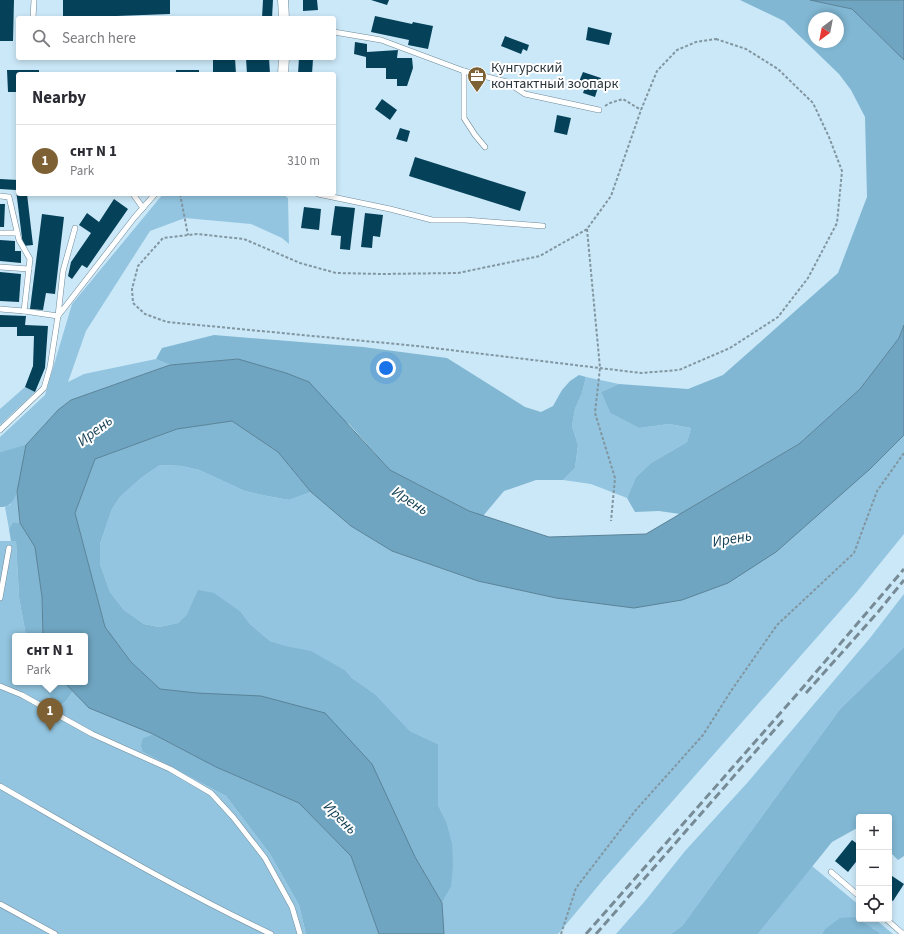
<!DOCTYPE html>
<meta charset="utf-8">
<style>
body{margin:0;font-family:"Source Sans 3",sans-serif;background:#f2f2f3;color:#2b2b33}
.controls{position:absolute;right:12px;bottom:12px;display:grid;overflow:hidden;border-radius:4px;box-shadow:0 2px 6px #0003}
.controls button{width:36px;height:36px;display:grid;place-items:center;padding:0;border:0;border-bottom:1px solid #e1e1e2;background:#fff;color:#2b2b33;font:20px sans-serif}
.compass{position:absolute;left:808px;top:12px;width:36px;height:36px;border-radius:50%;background:#fff;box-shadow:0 2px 6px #0003;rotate:212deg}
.you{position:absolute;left:386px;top:368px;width:14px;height:14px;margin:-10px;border:3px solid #fff;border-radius:50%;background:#1a73e8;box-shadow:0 0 0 6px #1a73e833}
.badge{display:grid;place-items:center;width:26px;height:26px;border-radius:50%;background:#7d6033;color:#fff;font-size:13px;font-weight:700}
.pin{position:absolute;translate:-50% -33px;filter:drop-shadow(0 1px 2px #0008)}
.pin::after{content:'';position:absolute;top:21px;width:14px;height:12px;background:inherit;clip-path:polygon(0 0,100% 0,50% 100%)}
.popup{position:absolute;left:12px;top:633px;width:76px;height:52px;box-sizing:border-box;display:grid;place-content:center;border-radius:4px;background:#fff;filter:drop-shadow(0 1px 3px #0005);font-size:13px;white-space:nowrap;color:#7c7c81}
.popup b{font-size:15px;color:#2b2b33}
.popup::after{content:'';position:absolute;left:50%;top:100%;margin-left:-8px;border:8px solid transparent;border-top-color:#fff}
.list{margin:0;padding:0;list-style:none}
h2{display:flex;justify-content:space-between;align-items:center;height:52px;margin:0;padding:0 16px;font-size:17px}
h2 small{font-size:13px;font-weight:400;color:#7c7c81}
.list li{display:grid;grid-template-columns:26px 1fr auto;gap:12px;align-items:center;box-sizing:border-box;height:72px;padding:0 16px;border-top:1px solid #e1e1e2}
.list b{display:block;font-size:15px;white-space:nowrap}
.list p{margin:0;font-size:13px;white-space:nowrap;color:#7c7c81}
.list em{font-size:13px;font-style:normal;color:#7c7c81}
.icon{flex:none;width:22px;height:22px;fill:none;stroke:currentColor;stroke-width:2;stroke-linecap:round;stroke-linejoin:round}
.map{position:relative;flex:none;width:904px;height:934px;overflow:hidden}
.search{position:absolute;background:#fff;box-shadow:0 2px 6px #0003;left:16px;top:16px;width:320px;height:44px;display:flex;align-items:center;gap:10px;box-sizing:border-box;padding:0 14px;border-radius:4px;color:#7c7c81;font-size:15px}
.panel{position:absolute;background:#fff;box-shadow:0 2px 6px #0003;left:16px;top:72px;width:320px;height:124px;border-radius:4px}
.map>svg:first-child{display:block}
.green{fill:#93c5e0}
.forest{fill:#81b7d3;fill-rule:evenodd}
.water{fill:#6fa5c1;stroke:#5a8398}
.building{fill:#05425a}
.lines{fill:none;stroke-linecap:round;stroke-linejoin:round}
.service-casing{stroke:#6f8a99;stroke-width:6}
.minor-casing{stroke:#6f8a99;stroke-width:11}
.path{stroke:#8196a1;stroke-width:2;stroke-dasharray:3 2;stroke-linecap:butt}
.service{stroke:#fff;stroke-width:5}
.minor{stroke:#fff;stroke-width:10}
.rail{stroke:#778b96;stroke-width:3;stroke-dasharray:8 4;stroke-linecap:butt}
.labels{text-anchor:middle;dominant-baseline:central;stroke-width:4;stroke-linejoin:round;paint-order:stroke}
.poi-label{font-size:14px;fill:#28343a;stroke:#fff;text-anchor:start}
.water-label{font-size:15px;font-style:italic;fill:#103d52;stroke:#fff}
</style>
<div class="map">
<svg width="904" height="934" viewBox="0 0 904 934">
<rect width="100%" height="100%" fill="#cbe8f8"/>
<g class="green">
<path d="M163,194H283L288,198L289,244L282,238L251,224L185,218L150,231L86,331L68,382L84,374L156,359L170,365L71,400L58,410L25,446L0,452V437L45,395L72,304Z"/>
<path d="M586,377L619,384L601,392L610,413L639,428L669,424L691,428L687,442L651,463L636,477L627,498L591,484L563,480L575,468L578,445L572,426L575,409L582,393Z"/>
<path d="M25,387L35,392L0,425V409Z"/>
<path d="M904,435V534L856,593L603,880L558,934H444L442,903L451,887L446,821L438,805V744L410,731L375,694L352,678L346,671L270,641L250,624L241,612L193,603L187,614L178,623L159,627L144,624L124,610L110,592L100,564V544L112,509L120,497L141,478L160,465L182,466L199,470L245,491L267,496L289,500L311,492L351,526L392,551L478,581L556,598L870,469Z"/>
<path d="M17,492L20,523L13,522L9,529L5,507L10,505Z"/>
<path d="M0,541H16L19,597L26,636H15V682H42L56,709L66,701L73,691L89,708L153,734L143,738V752L226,796L270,854L299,905L306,934H0Z"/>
<path d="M904,594V647L840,709L682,926L671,934H616L645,901L685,851L748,782L870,638Z"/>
<path d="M812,866L859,905V919H875L893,934H879V932L873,928L824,930L822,934H758Z"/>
</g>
<g class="forest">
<path d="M740,0H810L852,9L904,60V325L899,338L860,389L799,444L680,514L659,511L635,512L627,498L636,477L651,463L687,442L691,428L669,424L639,428L610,413L601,392L619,384L688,389L723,375L838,273L867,197L865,117L851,90L839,74L784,21ZM814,18H838V42H814Z"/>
<path d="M214,335L363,347L447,358L525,407L541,412L553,406L562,390L570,381L579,375L586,377L582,393L575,409L572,426L578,445L575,468L563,480H536L504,491L483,516L469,511L390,470L349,424L238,359L170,365L156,359L162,348Z"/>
<path d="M232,421L278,452L311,492L289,500L267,496L245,491L199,470L182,466L160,465L141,478L120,497L112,509L100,544V564L110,592L124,610L144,624L159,627L178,623L187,614L198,590L214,593L241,612L250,624L270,641L285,646L311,651L346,671L352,678L375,694L410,731L438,744V805L446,821L452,844L453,866L451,887L442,903L415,857L197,693L160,689L131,662L105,627L75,513L95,459L177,429Z"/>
<path d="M26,445C24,459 20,498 9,505C6,507 3,507 0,507V452Z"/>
<path d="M13,522L20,523L35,547L42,597L43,636H26L19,597L16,541H11L9,529Z"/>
<path d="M904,647V856L898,860L889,851V817H859V827L832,842L758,934H671L682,926L840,709Z"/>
<path d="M42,682H64L73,691L66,701L56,709Z"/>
<path d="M153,734L216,767L299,803L351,856L379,934H306L299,905L270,854L226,796L143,752L141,745L143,738Z"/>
<path d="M854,917L879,932V934H822L824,930L840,918Z"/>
</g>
<g class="water">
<path d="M810,0H904V60L852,9Z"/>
<path d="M904,325V435L870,469L776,552L728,583L682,600L634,608L556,598L478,581L392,551L351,526L311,492L278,452L232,421L177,429L95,459L75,513L105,627L131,662L160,689L197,693L261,696L325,713L372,764L415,857L442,903L444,934H379L351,856L299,803L216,767L153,734L89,708L64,682H85V636H43L42,597L35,547L20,523L17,492L26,445L58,410L71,400L170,365L238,359L286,373L309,382L390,470L469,511L549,537L646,534L799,444L860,389L899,338Z"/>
</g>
<g class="building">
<path d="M0,0H14L13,41H0Z"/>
<path d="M63,0H170V14L63,18Z"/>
<path d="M263,0H273L272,18H262Z"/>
<path d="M303,0H317L318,10L303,11Z"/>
<path d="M371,0H389L387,5Z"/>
<path d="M375,16L412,24L413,22L433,26L428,49L408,45L409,40L371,32Z"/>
<path d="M588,27L612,33L609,45L586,40Z"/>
<path d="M505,36L529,45L527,51L523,49L521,54L501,46Z"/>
<path d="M355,42L367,44V52L398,50L397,58H412L413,68L407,86H397V79H386V68H366V57L354,54Z"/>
<path d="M213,58H235L236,74H213Z"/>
<path d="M246,58H269L270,74H247Z"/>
<path d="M299,58L313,59L312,74H298Z"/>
<path d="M7,70H39V74H18V92H8Z"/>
<rect x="176" y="70" width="23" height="4"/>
<path d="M583,72L601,78L595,97L583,93L585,87L578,84Z"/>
<path d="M382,99L397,110L390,120L375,109Z"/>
<path d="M557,115L571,118L567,135L554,132Z"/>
<path d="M400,128L410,131L407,142L396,139Z"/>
<path d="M415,157L526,192L520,211L409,176Z"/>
<path d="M0,179L18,180V194H27L33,245L23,246L16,190L0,189Z"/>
<path d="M114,199L128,209L87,268L82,265L72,279L68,276L71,262L91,233L79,225L87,213L99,222Z"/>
<path d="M0,204H5L4,227H0Z"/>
<path d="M335,206L355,208L350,250L340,249L341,236L331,235Z"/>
<path d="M304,207L321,209L319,230L301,228Z"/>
<path d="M365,213L383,215L380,237L373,236L372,248L361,247Z"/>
<path d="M42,214L64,217L55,294L46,293L43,310L30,309Z"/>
<path d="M0,240L15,241V251H21V263L0,261Z"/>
<path d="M0,272L21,274L19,302L0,301Z"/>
<path d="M0,315L26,316L25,325L48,326L45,368L35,392L25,387L33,366L34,336H17V327H0Z"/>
<path d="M852,840L859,845V858L848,872L835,861Z"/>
<path d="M889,874L904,884L893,901L889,899Z"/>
</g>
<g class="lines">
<defs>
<g id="service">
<path d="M33,18L34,0"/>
<path d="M334,32L381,40L464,71L507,82L525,94L599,110"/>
<path d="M464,71V118L475,135L485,147"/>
<path d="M133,194L143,208"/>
<path d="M318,194L390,209L432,220H465L543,226"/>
<path d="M0,196L9,197L19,240L30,259L24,311L58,316L50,367L44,388L0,430"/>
<path d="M75,228L63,271L58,316L134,218L155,194"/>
<path d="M0,233H17"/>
<path d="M0,267L29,269"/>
<path d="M0,309L24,311"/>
<path d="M0,598L9,548"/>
<path d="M0,686L22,695L92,734L170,769L211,793L233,817L265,858L292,907L300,934"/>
<path d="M0,786C89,837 178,890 271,934"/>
<path d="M831,872L859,896"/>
<path d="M0,904L55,934"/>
<path d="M886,919L903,934L904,933"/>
</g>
<g id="minor">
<path d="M283,0L284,18"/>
<path d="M283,74L284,58"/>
</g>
</defs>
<use href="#service" class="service-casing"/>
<use href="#minor" class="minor-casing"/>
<g class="path">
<path d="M716,39L746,49L778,69L813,103L829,137L842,171L837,223L808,278L778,317L730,348L679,370L641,373L417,346L167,322L145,314L133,303L132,289L138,266L163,238L197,234L244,239L300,263L336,273L382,274L458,273L540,256L587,229L611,196L641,110L657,71L677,50L696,42Z"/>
<path d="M605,106L610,103L623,99L641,110"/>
<path d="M180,194L188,235"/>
<path d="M587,229L600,368L595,413L615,478L611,521"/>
<path d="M561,934L576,888L635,811L703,735L731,691L777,625L854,553L877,491L904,453"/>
</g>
<use href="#service" class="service"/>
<use href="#minor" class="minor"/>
<g class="rail">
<path d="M806,693L878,612L904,580"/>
<path d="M586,934L799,692L904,569"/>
<path d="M596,934L783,720"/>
</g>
</g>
<defs>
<symbol id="office-pin" viewBox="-11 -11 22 30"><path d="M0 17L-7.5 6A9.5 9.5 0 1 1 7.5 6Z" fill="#7d6033" stroke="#fff"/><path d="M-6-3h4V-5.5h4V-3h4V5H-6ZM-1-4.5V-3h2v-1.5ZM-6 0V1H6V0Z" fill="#fff"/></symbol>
</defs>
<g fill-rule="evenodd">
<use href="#office-pin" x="466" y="65" width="22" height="30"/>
</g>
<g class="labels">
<g class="poi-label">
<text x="491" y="68">Кунгурский<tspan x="491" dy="16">контактный зоопарк</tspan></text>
</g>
<g class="water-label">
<text transform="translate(95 431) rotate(-37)">Ирень</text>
<text transform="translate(410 501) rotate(33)">Ирень</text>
<text transform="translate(732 539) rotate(-10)">Ирень</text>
<text transform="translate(340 818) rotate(45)">Ирень</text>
</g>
</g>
</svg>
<div class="controls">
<button>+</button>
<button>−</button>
<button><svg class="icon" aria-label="locate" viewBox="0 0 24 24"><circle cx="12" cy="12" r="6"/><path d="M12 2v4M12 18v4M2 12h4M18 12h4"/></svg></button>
</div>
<svg class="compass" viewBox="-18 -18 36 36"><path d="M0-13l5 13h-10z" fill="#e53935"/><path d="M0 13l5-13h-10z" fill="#7c7c81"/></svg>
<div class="you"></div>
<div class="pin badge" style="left:50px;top:731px">1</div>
<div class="popup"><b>снт N 1</b>Park</div>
<div class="search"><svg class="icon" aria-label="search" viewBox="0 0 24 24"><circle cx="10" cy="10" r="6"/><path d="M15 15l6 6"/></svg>Search here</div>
<section class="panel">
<h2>Nearby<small></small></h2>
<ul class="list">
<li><span class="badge">1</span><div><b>снт N 1</b><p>Park</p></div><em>310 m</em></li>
</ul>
</section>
</div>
